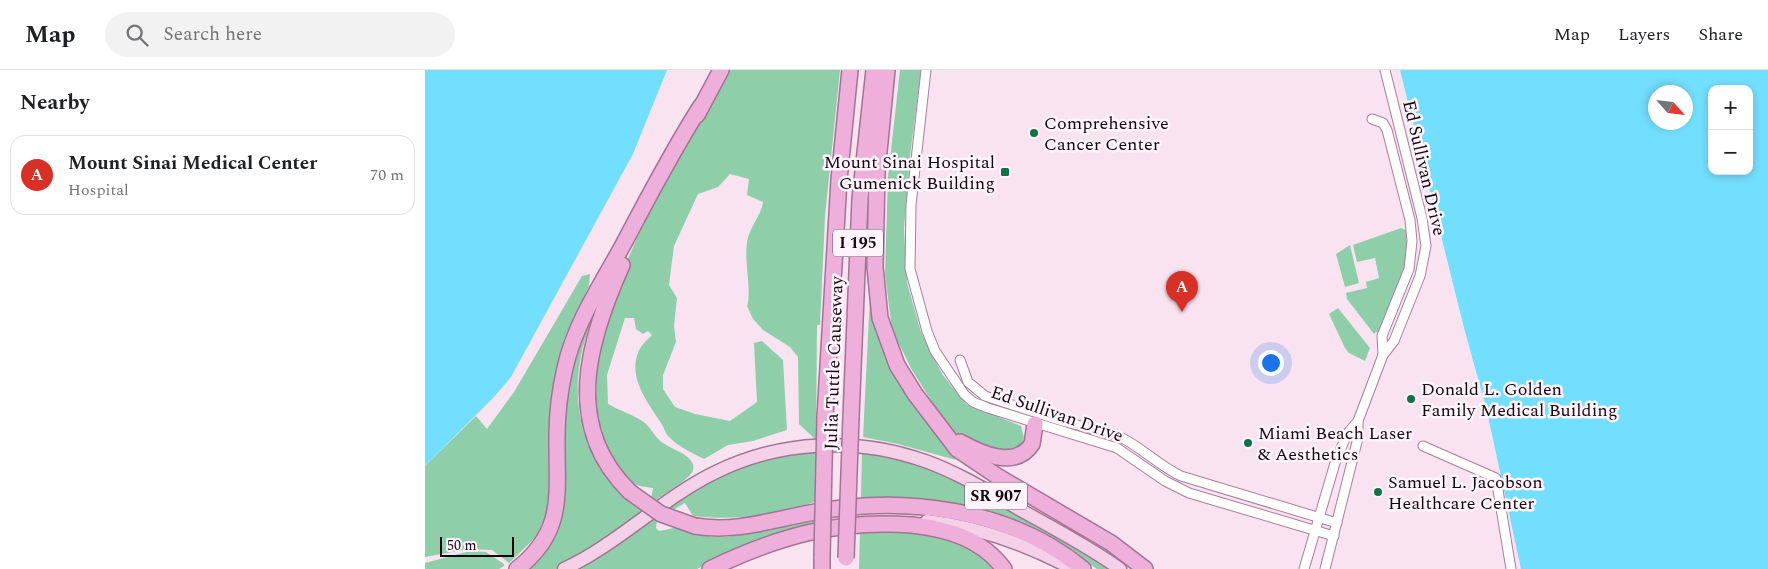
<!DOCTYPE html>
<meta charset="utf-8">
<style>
body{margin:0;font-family:Spectral,serif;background:#f2f2f2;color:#202124}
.controls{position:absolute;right:15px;top:15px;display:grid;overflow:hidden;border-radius:10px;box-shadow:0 2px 8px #0003}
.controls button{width:45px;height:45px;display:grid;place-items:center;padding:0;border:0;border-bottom:1px solid #e0e0e0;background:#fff;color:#202124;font:25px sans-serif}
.compass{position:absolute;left:1223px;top:15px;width:45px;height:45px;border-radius:50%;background:#fff;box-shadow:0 2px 8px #0003;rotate:117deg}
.scale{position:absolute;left:15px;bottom:12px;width:74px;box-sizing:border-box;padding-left:5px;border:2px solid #150511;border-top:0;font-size:14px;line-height:18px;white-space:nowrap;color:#150511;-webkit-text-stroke:4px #fff4fb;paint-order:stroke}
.you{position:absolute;left:845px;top:292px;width:18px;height:18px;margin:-12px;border:4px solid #fff;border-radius:50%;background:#1a73e8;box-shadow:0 0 0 8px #1a73e833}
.badge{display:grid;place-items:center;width:32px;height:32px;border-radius:50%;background:#d93025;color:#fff;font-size:16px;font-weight:700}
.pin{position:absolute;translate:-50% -41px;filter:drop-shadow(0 1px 2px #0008)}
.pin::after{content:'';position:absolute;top:26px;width:18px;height:15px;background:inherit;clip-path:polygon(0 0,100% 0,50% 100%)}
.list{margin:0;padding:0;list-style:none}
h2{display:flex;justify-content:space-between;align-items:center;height:65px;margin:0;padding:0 20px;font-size:21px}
h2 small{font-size:16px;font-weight:400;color:#757577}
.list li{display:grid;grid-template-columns:32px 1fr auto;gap:15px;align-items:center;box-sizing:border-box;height:80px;margin:0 10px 10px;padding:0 10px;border:1px solid #e0e0e0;border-radius:15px}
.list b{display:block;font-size:19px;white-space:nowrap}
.list p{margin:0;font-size:16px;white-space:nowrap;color:#757577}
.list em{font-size:16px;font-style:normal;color:#757577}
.icon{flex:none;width:28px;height:28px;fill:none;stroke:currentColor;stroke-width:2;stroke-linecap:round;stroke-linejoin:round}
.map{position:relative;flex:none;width:1343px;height:499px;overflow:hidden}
header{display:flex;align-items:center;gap:30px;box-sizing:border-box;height:70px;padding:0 25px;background:#fff;border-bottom:1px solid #e0e0e0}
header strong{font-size:24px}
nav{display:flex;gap:28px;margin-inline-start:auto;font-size:18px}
.search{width:350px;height:45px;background:#f2f2f2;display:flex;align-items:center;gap:12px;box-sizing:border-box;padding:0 18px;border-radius:28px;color:#757577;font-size:19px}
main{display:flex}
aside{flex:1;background:#fff}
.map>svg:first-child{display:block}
.green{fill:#8ecfaa}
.water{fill:#73dffe;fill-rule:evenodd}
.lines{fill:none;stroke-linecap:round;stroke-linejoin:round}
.street-casing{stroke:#ac7c9d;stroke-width:11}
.primary-casing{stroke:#a27494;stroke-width:15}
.highway-casing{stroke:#a27494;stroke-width:18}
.street{stroke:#fff;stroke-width:9}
.primary{stroke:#f5d0e9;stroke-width:12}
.highway{stroke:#eeb0da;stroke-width:15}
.highway-bridge-casing{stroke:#a27494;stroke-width:18;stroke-linecap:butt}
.highway-bridge{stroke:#eeb0da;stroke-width:15}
.poi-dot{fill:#0f7249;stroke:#fff4fb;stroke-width:2}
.labels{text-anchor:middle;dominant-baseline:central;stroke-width:5;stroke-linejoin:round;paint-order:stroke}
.shield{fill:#fff4fb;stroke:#5b4d57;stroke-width:1}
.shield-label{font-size:16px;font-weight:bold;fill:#150511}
.poi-label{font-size:18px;fill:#150511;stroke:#fff4fb;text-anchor:start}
.street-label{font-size:18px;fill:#150511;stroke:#fff4fb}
</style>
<header>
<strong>Map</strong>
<div class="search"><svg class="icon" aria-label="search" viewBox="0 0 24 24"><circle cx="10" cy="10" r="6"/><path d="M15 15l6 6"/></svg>Search here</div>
<nav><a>Map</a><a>Layers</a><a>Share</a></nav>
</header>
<main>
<aside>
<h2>Nearby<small></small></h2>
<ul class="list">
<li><span class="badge">A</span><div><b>Mount Sinai Medical Center</b><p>Hospital</p></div><em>70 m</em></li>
</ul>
</aside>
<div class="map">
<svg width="1343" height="499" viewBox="0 0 1343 499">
<rect width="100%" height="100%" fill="#f9e3f1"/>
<g class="green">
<path d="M302,0H415L400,146L395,255H392L391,370L374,354L373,287L365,277L338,260L328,249L322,236C327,221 319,191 322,172C324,158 336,146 338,132L322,125L324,109L305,104L293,117L273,124L249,176L244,215L252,228L249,256L251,272L238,305V319L250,337L270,344L305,351L332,332L329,273L337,271L358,290L362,360L328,371L303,375L279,389C267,383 252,376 243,366C240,363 239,357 236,353C223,333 203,308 213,283C215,276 222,270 227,265L223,261L218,264L211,259L209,248H200L182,305L183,334C193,340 204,343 214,349C226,355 228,366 238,373C246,379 272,386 268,400C266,409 237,425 229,431L226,428L228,418C223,417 214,417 210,414C176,392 166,334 173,298L168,296L202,191L214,163Z"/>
<path d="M475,0H496L485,86L479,159L482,213L496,262L517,304L541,334L596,356L599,368L594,379L584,383L551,377L532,364L517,348L487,300L467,260L460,204L463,107Z"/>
<path d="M976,158L983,161L981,197L955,263L951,262L949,264L922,229L921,223L942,218L941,212L954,208L950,188L932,192L928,175Z"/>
<path d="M925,175L934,213L920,217L911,184Z"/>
<path d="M165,204L164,216L139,269L128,314L123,378L125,435L112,466L84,493L67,480L44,479L0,487V396L51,346L62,359L89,322L157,206Z"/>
<path d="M445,226L447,227L454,269L464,297L531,390L473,374L438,367Z"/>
<path d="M173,233C166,252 158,272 155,292C145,352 168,407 218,441C199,455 151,495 130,499C121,499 109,499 99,499L122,472L145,291Z"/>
<path d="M913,238L945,278L940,291L924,283L920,278L904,244Z"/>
<path d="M391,379L390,432C346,445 313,451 268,446L260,433L248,440L242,437L269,418L340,387Z"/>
<path d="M437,381L462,382L528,406L691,499H672L655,488L476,429L436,428Z"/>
<path d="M229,447L232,450L231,458L234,461L249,458L287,467H303L389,449V454L294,488L272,499H156Z"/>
<path d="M435,459H490L540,473L573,499H434Z"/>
<path d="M45,481L61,482L79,494V496L74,499H0V493Z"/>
</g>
<g class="water">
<path d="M0,0H242L208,84L86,307L69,327L0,396Z"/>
<path d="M975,0H1343V499H1096L1061,337L1039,258ZM1287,19H1324V101H1287ZM1230,22H1260V52H1230Z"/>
</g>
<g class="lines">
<defs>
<g id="street">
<path d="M501,0L486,135L485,199L502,261L510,281L539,324L548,332L563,338L692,378L740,411L764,423L909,466"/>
<path d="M947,49L958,53L962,60L985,150L987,171L984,199L957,266L958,285"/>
<path d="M535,290L543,312L560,326L637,351L691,365C715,375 732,395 756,406L912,453"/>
<path d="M998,376L1071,408L1086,499"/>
<path d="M879,499L910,393L922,364L933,351L958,285L969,271L995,206L1001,176L997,148L960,0"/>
<path d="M900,499L933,368V351"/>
</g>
<g id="primary">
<path d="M502,451C555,457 601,474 648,499"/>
<path d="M139,499C193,474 237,428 291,402C356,370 433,367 500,391C534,403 564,422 594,439C628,458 663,476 695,499"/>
</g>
<g id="highway">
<path d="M462,0L452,102L450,197L455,248L472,295L490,324L532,379L572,406L686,473L720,499"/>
<path d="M272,45L296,0"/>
<path d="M197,195C163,271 137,356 205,422"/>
<path d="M400,347L414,110L425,0"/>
<path d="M426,347L435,129L449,0"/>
<path d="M535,372C555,383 590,400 607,374L610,354"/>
<path d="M270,456C312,463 349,449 390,442C479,425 586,439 658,499"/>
<path d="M397,487V499"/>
<path d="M92,499C142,460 131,421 132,365C132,343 135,320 140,298C150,253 176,215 198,175C223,128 247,81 276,36"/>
<path d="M285,499C351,467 413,449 487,455C523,459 557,469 579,499"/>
</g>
</defs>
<use href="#street" class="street-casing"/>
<use href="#primary" class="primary-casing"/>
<use href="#highway" class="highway-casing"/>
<use href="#street" class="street"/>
<use href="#primary" class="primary"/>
<use href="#highway" class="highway"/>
<defs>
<g id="highway-bridge">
<path d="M205,422L236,444L270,456"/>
<path d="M397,487L400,347"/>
<path d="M421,488L426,347"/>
</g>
</defs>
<use href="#highway-bridge" class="highway-bridge-casing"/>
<use href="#highway-bridge" class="highway-bridge"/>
</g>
<g class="poi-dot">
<circle cx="609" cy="63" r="5"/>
<rect x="575" y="97" width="10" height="10" rx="2.5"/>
<circle cx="986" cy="329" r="5"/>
<circle cx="823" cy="373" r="5"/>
<circle cx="953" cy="422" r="5"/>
</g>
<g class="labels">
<g class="shield">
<rect x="408" y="159.5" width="50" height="27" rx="4"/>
<rect x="540" y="412.5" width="62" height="27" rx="4"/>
</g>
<g class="shield-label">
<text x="433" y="173">I 195</text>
<text x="571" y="426">SR 907</text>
</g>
<g class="poi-label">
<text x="619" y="53">Comprehensive<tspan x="619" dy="21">Cancer Center</tspan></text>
<text x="570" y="92" text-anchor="end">Mount Sinai Hospital<tspan x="570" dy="21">Gumenick Building</tspan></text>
<text x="996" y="319">Donald L. Golden<tspan x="996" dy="21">Family Medical Building</tspan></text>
<text x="833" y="363">Miami Beach Laser<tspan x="833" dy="21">&amp; Aesthetics</tspan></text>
<text x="963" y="412">Samuel L. Jacobson<tspan x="963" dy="21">Healthcare Center</tspan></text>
</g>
<g class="street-label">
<text transform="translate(999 98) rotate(77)">Ed Sullivan Drive</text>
<text transform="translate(409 293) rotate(-88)">Julia Tuttle Causeway</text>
<text transform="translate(632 344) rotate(19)">Ed Sullivan Drive</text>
</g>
</g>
</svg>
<div class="controls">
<button>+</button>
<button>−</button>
</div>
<svg class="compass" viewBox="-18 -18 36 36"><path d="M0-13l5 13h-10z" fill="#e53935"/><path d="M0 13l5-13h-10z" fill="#757577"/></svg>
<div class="scale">50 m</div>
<div class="you"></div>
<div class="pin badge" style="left:757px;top:242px">A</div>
</div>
</main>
